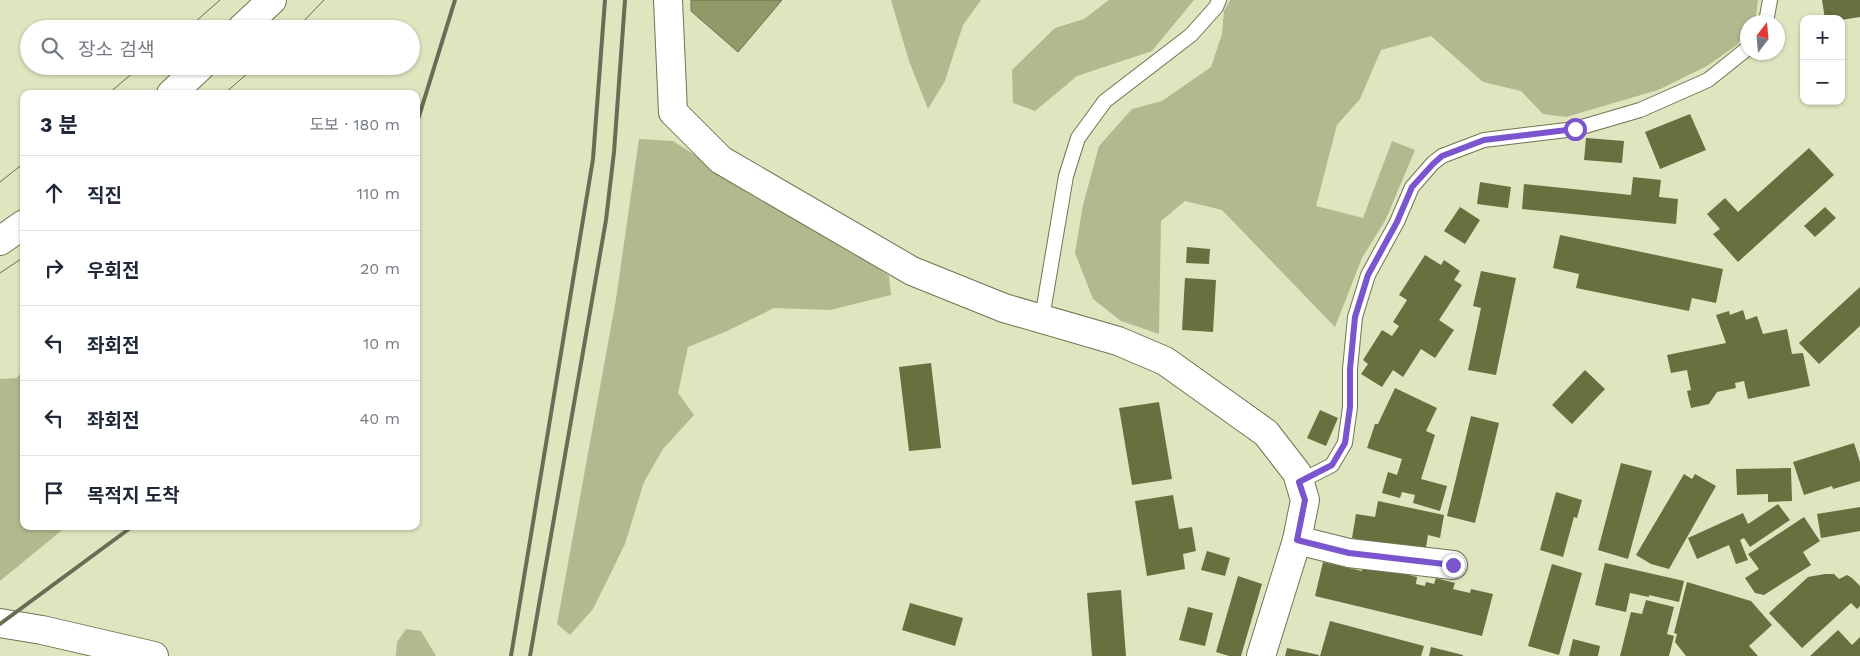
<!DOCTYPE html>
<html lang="ko">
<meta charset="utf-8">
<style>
body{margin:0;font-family:"Work Sans","Noto Sans KR",sans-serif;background:#f2f2f3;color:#1f2937}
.controls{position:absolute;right:15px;top:15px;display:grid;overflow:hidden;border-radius:10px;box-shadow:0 1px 4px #0004}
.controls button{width:45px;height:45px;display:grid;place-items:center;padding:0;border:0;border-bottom:1px solid #e0e1e3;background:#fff;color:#1f2937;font:25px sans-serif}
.compass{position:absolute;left:1740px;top:15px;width:45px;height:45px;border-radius:50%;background:#fff;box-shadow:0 1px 4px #0004;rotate:16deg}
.stop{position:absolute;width:15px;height:15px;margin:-11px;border:4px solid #7a55ce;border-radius:50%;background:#fff}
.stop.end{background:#7a55ce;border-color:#fff;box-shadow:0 1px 5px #0008}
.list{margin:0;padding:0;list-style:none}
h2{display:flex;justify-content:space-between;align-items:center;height:65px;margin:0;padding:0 20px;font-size:21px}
h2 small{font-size:16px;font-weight:400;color:#747a83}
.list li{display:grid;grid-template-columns:32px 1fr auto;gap:15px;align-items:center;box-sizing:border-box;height:75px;padding:0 20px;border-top:1px solid #e0e1e3}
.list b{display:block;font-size:19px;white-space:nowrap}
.list em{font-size:16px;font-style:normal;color:#747a83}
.icon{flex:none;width:28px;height:28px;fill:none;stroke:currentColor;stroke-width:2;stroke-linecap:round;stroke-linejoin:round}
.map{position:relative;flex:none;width:1860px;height:656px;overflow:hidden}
.search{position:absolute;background:#fff;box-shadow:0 1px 4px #0004;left:20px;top:20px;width:400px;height:55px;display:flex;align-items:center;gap:12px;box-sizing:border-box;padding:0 18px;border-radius:28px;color:#747a83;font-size:19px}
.panel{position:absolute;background:#fff;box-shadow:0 1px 4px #0004;left:20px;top:90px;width:400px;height:440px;border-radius:10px}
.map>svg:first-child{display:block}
.green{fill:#b3b98e}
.water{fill:#929868;stroke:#6d724c}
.building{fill:#6a6f40}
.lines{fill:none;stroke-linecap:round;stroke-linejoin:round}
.lane-casing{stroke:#707452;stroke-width:16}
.street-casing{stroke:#707452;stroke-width:30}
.primary-casing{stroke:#707452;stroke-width:30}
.lane{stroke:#fff;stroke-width:14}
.street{stroke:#fff;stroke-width:28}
.primary{stroke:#fff;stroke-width:28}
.tram{stroke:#6a6d55;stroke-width:1}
.rail{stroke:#6a6d55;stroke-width:4}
.route{stroke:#7a55ce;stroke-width:6}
</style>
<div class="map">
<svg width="1860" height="656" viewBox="0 0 1860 656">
<rect width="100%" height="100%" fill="#dfe5bf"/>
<g class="green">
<path d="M891,0H981L963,25L945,81L928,109L909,61Z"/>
<path d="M1109,0H1194L1152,51L1077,76L1035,111L1013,103L1012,70L1055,28L1084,19Z"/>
<path d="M1230,0H1758L1756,16L1751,22H1748L1747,29L1737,45L1707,66L1658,90L1566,117L1543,114L1521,91L1483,82L1431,36L1381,50L1360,99L1337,125L1316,206L1363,218L1392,141L1415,150L1386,219L1362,258L1335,327L1222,210L1185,201L1161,221L1159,334L1121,321L1093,299L1075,253L1083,205L1099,146L1132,109L1162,101L1211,67L1222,34L1224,11Z"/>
<path d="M639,139L673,141L749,190L834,238L889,276L891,295L830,310L774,308L725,332L688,347L678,393L694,415L663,449L644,482L625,544L593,609L570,635L557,624L616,299Z"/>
<path d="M24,368V526H67L0,581V379L17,378Z"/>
<path d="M406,629L421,631L436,656H396L397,642Z"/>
</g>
<path class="water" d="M691,0H782L738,52L691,11Z"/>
<g class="building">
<path d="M1822,0H1860V17L1841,20L1825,19Z"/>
<path d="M1690,114L1706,150L1660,169L1645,132Z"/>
<path d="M1586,138L1624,141L1622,163L1584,160Z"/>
<path d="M1809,148L1834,175L1738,262L1713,234L1720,229L1707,214L1725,198L1738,212Z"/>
<path d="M1633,177L1661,180L1659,197L1678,199L1676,224L1522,209L1524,184L1631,195Z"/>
<path d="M1480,182L1511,187L1508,208L1477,204Z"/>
<path d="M1460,207L1480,220L1465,244L1444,231Z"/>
<path d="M1825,207L1836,218L1815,237L1804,226Z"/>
<path d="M1560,235L1723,269L1716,303L1692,298L1689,311L1576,288L1579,274L1553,268Z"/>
<path d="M1187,247L1210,249L1209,264L1186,263Z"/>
<path d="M1425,255L1441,265L1444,260L1460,271L1454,280L1462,285L1439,320L1454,330L1435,358L1421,349L1403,377L1393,370L1382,387L1361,374L1368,364L1363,360L1382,330L1392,336L1399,326L1393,322L1407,300L1399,295Z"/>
<path d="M1481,271L1516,278L1496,375L1468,370L1481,308L1473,306Z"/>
<path d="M1185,278L1216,280L1213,332L1182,330Z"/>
<path d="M1860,287V326L1819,364L1799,343Z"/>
<path d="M1743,310L1746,320L1757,316L1763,334L1787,329L1792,354L1803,353L1810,386L1748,399L1744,381L1735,383L1736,388L1717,392L1709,404L1691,408L1687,391L1691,390L1687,370L1671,373L1667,355L1726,343L1716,315L1729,311L1730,315Z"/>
<path d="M931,363L941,448L909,451L899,367Z"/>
<path d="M1585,370L1605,389L1572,424L1552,405Z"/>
<path d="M1395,388L1437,408L1426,431L1435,435L1421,479L1447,486L1440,511L1413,503L1415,495L1402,492L1400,498L1382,493L1388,472L1397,475L1402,459L1367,448L1375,424H1378Z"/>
<path d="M1159,402L1172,479L1132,485L1119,408Z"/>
<path d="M1320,410L1338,418L1326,446L1307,438Z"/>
<path d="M1471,416L1499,423L1475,523L1447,516Z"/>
<path d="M1854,443L1860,462V481L1833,489L1832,486L1804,495L1793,462Z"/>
<path d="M1621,463L1652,471L1628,559L1598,550Z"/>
<path d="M1791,468L1792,501L1768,502V494L1737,495L1736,469Z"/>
<path d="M1684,474L1692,479L1695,474L1716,486L1669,569L1651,564L1636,555Z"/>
<path d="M1556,492L1582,500L1577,518L1574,517L1563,557L1540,550Z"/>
<path d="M1173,495L1179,529L1192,527L1196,551L1183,554L1185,569L1147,576L1135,501Z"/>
<path d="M1378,501L1444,515L1440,538L1428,535L1425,553L1352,538L1356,514L1375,517Z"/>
<path d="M1778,504L1790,520L1750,547L1744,538L1740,540L1748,560L1736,564L1729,545L1697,559L1688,538L1743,513L1748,524Z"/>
<path d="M1860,507V531L1821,538L1817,514Z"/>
<path d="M1804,517L1820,541L1803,552L1811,565L1764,595L1755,593L1745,578L1759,569L1748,554Z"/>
<path d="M1207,551L1230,558L1225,576L1201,570Z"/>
<path d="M1323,562L1362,571L1363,565L1410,569L1409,575L1417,577L1416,584L1425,586L1426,582L1434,584L1436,578L1455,583L1453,589L1470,593L1471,589L1493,594L1482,636L1315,596Z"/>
<path d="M1605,563L1684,581L1679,602L1649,595V597L1630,593L1626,612L1595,605Z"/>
<path d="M1552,564L1582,573L1559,655L1528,646Z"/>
<path d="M1825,574H1834L1839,579L1847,575L1852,578L1860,586V606L1857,609L1851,603L1802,648L1769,613L1808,577Z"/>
<path d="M1238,576L1262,584L1241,656H1229L1216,652Z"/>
<path d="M1687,582L1751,601L1772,625L1749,646L1758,656H1686L1675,642L1677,634L1674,633Z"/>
<path d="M1121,590L1126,656H1092L1087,593Z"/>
<path d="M1646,600L1674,607L1667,634L1674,636L1669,656H1620L1631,612L1642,614Z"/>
<path d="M910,603L963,618L955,646L902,630Z"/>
<path d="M1188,607L1213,613L1205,646L1179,640Z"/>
<path d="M1330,621L1424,646L1421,656H1320Z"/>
<path d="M1838,630L1852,645L1860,637V656H1810Z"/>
<path d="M1573,639L1600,646L1598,656H1569Z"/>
<path d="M1431,647L1463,655V656H1429Z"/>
<path d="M1287,648L1319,655V656H1285Z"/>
</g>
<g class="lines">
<defs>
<g id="lane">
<path d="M1766,22L1770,0"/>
<path d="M1042,318L1066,176L1078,138L1105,101L1191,35L1216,7L1219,0"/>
<path d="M1299,482L1332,465L1345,443L1350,407V369L1355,317L1368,275L1397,222L1412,187L1433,163L1442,156L1484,140L1575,129L1640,110L1708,80L1748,48"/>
</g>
<g id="street">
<path d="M668,0L673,112L721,160L912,271L1004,308L1118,341L1165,361L1266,433L1297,473L1305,500L1297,540L1261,656"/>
<path d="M1297,540L1349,553L1453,565"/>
<path d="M0,623L42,630L154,656"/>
</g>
<g id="primary">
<path d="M241,29L272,0"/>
<path d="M171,94L201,66"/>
<path d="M0,241L24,224"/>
</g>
</defs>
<use href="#lane" class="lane-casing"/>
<use href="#street" class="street-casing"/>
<use href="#primary" class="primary-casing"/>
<use href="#lane" class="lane"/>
<use href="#street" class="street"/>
<use href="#primary" class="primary"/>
<g class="tram">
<path d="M187,29L220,0"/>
<path d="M296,29L324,0"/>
<path d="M108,94L141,66"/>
<path d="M224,94L256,66"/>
<path d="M0,182L24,163"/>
<path d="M0,273L24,257"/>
</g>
<g class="rail">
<path d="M416,126L455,0"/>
<path d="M0,624L133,526"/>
<path d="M511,656L593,159L605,0"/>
<path d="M530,656L606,220L614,152L625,0"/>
</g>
</g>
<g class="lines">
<path class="route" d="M1453,565L1349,553L1297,540L1305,500L1299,482L1332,465L1345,443L1350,407V369L1355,317L1368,275L1397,222L1412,187L1433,164L1442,156L1484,140L1575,129"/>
</g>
</svg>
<div class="controls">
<button>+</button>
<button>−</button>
</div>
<svg class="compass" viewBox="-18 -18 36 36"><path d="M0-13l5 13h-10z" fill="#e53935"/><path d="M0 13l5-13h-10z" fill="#747a83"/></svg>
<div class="stop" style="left:1575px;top:129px"></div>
<div class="stop end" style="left:1453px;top:565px"></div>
<div class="search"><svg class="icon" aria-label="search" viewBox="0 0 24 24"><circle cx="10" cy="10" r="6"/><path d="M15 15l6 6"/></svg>장소 검색</div>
<section class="panel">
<h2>3 분<small>도보 · 180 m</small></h2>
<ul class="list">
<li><svg class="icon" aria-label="ahead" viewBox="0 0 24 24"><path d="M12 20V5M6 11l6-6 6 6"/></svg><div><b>직진</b></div><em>110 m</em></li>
<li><svg class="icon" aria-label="right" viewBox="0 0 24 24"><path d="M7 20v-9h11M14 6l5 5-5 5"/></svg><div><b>우회전</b></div><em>20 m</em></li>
<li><svg class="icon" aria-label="left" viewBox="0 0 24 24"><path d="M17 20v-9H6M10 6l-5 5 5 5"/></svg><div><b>좌회전</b></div><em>10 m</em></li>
<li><svg class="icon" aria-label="left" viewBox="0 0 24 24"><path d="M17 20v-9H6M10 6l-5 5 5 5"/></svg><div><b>좌회전</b></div><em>40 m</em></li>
<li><svg class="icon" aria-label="arrive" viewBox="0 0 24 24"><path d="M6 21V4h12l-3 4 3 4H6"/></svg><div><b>목적지 도착</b></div></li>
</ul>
</section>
</div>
